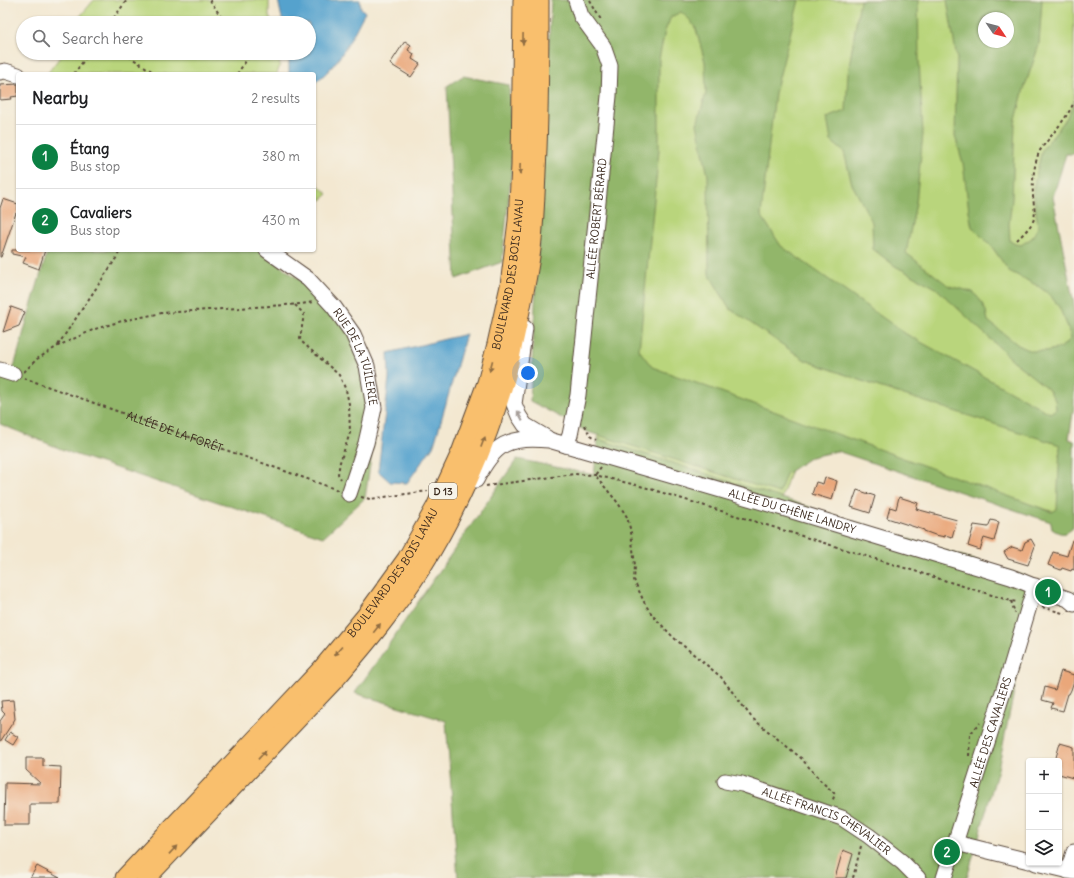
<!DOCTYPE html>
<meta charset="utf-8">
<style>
body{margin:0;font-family:Delius,sans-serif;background:#f6f6f6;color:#202124}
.controls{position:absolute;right:12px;bottom:12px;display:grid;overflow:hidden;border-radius:4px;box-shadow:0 1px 3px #0004}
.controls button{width:36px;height:36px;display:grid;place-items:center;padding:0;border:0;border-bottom:1px solid #e0e0e0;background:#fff;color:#202124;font:20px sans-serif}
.compass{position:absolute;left:978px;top:12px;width:36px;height:36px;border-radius:50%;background:#fff;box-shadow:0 1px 3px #0004;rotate:125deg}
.you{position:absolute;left:528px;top:373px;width:14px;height:14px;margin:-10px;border:3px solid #fff;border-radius:50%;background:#1a73e8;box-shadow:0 0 0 6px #1a73e833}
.badge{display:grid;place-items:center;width:26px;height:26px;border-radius:50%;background:#0b8043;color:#fff;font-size:13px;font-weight:700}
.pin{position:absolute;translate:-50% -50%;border:2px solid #fff;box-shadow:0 1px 4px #0006}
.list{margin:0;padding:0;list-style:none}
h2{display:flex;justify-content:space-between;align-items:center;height:52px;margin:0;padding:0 16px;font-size:17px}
h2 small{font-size:13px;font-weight:400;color:#757577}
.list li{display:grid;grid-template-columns:26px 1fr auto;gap:12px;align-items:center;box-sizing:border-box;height:64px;padding:0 16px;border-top:1px solid #e0e0e0}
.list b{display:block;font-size:15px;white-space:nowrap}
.list p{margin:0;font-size:13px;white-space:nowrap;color:#757577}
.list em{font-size:13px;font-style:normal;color:#757577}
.icon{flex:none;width:22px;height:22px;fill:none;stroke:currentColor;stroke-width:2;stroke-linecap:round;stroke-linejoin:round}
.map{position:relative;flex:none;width:1074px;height:878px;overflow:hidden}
.search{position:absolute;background:#fff;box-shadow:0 1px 3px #0004;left:16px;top:16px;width:300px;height:44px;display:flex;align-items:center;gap:10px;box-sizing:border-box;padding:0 14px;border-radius:22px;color:#757577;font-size:15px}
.panel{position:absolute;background:#fff;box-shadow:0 1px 3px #0004;left:16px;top:72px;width:300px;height:180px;border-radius:4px}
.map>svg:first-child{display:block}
.green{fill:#b9d57b;stroke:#7a804c;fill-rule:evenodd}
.forest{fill:#92b66b;stroke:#667044;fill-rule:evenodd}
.water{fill:#54a2cd;stroke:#486676}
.building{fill:#eaa77a}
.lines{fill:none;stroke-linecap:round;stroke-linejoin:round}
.minor-casing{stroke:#574639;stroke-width:17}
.major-casing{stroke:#574639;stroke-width:21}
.path{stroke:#574639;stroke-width:2;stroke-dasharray:3 3;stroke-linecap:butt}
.minor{stroke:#fff;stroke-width:15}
.major{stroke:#f9bf6d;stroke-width:19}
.oneway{fill:#906d42}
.oneway2{fill:#a79f9a}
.labels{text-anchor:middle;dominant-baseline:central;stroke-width:3;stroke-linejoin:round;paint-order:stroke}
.shield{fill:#f7f3e8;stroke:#73665b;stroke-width:1}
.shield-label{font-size:10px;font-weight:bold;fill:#3b2a1e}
.street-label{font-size:11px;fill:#3b2a1e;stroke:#f7f3e8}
</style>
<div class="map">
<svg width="1074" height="878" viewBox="0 0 1074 878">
<rect width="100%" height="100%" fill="#f7f3e8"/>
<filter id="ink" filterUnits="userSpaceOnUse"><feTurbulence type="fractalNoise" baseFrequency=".025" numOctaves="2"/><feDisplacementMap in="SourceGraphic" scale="8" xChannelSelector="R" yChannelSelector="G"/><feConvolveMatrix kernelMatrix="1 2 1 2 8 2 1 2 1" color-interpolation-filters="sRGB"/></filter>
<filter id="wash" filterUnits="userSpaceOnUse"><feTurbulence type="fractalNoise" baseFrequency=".012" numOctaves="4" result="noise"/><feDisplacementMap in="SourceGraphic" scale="16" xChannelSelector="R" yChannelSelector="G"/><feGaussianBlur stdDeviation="0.9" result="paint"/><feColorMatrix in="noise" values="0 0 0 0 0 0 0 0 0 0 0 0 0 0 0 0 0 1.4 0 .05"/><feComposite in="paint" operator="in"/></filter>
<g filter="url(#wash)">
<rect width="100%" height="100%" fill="#f3e8d1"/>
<g class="green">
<path d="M94,0H269V16L272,23H79L77,20Z"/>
<path d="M653,0H1074V135L1039,174L1073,329L1061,514L803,435L781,499L598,439L648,9ZM984,18H1008V42H984Z"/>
<path d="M63,53H278L280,65L277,74H47Z"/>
<path d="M314,174L319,186L328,194L314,206Z"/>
</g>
<g class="forest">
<path d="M551,0H799L775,93L761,215L781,246L906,334L1050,413L1056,409L1055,400L1048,389L1017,364L936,288L895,266L873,249L872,222L852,184L844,152L831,141L827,118L846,111L848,73L860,0H918L919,60L923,134L916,203L906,253L949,286L973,292L980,300L986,311L988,321L1018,345L1031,351H1046L1060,348L1071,339L1067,325L1059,307L1050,295L1038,286L1009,271L992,247L972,227L969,211L963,163L955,136L957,59L947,0H1042L1039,45L1023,92L1015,124L1012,199L1009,224L1010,241L1015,244L1021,245L1032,238L1038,227L1033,189L1042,150L1066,119L1074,101V154H1066L1053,197L1074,305V405L1069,439L1074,441L1073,528C1065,535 1061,535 1052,529L1051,522L837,451L811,457L786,474L779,493L588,432L530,401ZM681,12L690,20L696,29L705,62L706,93L697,124L708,176L709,274L730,309L805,360L879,387L1060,445L1057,509L1052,512L652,367L639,350L659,150V59L665,31L671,17ZM984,18H1008V42H984Z"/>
<path d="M463,76L509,85L512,166L502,262L456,279L447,86Z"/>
<path d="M48,250H258L303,282L354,332L374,439L365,498L323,537L71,453L0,424V367L13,371L29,313Z"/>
<path d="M598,439L1037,580L998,769L967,878H458L446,721L355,693L517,459L594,475Z"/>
</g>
<g class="water">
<path d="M278,0H360L361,8L365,12C351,38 340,65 314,83V74H289V53H309V23H283Z"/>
<path d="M466,334L434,445L407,483L390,482L378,471L389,378L388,353Z"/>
</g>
<g id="blocks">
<g class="building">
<path d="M405,41L411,45L408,50L414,54L412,59L420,64L411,77L390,64Z"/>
<path d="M18,84V96L11,97L12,99L0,100V85Z"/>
<path d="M3,199L18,204V214L16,213L1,257H0V208Z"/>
<path d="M12,250H45L39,269L23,263L26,257L12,254Z"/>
<path d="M11,307L25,312L19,326L3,332Z"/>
<path d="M825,477L837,481L832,500L812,494L816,482L823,484Z"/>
<path d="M857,490L875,496L870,513L851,507Z"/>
<path d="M899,497L918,503L916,509L957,520L952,537L945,535V537L935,535L924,531V530L887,518L890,507L896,509Z"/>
<path d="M991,520L999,522L994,541L984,538L980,550L968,546L974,525L988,527Z"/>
<path d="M1031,539L1035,546L1028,565L1008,559L1004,552L1012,547L1022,550L1025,542Z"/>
<path d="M1072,540H1074V570L1072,569L1071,571L1062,568L1061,570L1048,565L1053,552L1067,556Z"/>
<path d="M1061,671L1074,675V681L1071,690L1069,694H1068L1063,711L1051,708L1053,703L1042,700L1045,687L1055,690Z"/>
<path d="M13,700L15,719L0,742V721L5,714L2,711L1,701Z"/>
<path d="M10,732L18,737L13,745L5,740Z"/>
<path d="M1060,743L1074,747V774L1073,778L1059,774V761H1055Z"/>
<path d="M26,758H43V766L61,767L60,804H30V825H4L5,783L41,784L26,770Z"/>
<path d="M843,850L853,854L846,878H835Z"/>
<path d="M37,866L60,878H30Z"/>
</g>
</g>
</g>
<g filter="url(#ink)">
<use href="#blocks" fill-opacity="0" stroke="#574639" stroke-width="1"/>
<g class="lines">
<defs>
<g id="minor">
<path d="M0,72L5,71L18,75"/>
<path id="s2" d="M267,250L308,279L334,307L353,334L367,366L374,408L366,443L349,494"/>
<path d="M525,328L514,404L519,416L525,425L547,438"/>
<path d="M0,370L13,374"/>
<path id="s3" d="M566,445L570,435L578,395L609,96L610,66L603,46L581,16L576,0"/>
<path id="s4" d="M476,480C495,443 508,436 549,440L776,506L1011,577L1048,592L1068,599L1074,604"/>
<path id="s5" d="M725,781L742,784L842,818L869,836L902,862L918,878"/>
<path d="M955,845L960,844L1029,861"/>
<path d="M1036,863L1074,872"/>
<path d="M1068,871L1074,852"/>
<path id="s6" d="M944,878L1011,667L1035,586"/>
</g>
<g id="major">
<path id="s7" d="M125,878L322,669L366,616L407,559L436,507L461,453L487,383L497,344L510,286L518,221L521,166L523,0"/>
<path d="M146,878L335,679C366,643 397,606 422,566C455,514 486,444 503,385C508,372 510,357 513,343C520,312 527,281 531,249C534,224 535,198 536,172C539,115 539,57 539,0"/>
</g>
</defs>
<use href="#minor" class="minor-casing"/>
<use href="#major" class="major-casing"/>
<g class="path">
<path d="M210,0L225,23"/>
<path d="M590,1L601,20"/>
<path d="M110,23L127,0"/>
<path d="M124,53L156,74"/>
<path d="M74,74L89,53"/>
<path d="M237,74L248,58L245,53"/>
<path d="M1017,240C1023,234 1031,227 1034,219C1036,211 1033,203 1033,195C1032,182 1034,167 1038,155C1040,149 1044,145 1048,140C1057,128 1068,116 1074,102"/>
<path d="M295,305L304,314L300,339L302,342L339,375L346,390L349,404L350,433L340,462L338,474L341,479"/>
<path d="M58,345L117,257L120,250"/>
<path d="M24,372L37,359L58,346L95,329L122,321L162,313L301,304L314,302"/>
<path id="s1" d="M24,378L338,490"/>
<path d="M585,425L590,436L596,440"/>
<path d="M601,467L595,475L618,503L627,517L631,532L635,566L634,580L645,604L653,616L674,638L721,677L752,718L801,758L821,781L835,794L832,802"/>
<path d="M486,486L574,474L595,475L644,487L1011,601L1018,602"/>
<path d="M361,497L370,499L428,491"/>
<path d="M1011,601L1015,613"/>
<path d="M1042,607L1066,614"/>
<path d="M969,756L970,734L980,723"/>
<path d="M853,878L861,846"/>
</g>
<use href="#minor" class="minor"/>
<use href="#major" class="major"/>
</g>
<defs><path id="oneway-solid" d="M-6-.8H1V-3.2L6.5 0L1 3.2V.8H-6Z"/></defs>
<g class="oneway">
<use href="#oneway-solid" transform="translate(523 39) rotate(91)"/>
<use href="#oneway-solid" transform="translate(520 169) rotate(92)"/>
<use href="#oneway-solid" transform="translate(491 366) rotate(105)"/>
<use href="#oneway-solid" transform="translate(483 442) rotate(-69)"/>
<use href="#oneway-solid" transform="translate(377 628) rotate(-52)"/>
<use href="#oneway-solid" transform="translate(338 651) rotate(131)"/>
<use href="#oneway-solid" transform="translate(262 755) rotate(-47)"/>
<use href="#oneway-solid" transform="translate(173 850) rotate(-47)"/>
</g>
<use class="oneway2" href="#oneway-solid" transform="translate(520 416) rotate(-119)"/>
</g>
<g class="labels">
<rect class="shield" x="429" y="483" width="28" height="16" rx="3"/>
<g class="shield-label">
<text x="443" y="491">D 13</text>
</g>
<g class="street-label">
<text stroke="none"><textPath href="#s3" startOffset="229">ALLÉE ROBERT BÉRARD</textPath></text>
<text stroke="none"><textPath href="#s7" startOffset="731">BOULEVARD DES BOIS LAVAU</textPath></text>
<text stroke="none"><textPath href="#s2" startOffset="144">RUE DE LA TUILERIE</textPath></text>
<text stroke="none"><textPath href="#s1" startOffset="160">ALLÉE DE LA FORÊT</textPath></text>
<text stroke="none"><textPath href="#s4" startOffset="345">ALLÉE DU CHÊNE LANDRY</textPath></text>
<text stroke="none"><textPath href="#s7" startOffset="407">BOULEVARD DES BOIS LAVAU</textPath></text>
<text stroke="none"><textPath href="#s6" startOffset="153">ALLÉE DES CAVALIERS</textPath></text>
<text stroke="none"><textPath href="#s5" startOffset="110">ALLÉE FRANCIS CHEVALIER</textPath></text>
</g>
</g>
</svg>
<div class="controls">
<button>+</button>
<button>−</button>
<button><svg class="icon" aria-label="layers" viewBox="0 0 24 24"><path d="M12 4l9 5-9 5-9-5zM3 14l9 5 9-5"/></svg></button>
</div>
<svg class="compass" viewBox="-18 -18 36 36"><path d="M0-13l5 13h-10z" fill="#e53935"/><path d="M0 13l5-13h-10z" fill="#757577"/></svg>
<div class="you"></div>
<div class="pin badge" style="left:1048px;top:592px">1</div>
<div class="pin badge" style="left:947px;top:852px">2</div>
<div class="search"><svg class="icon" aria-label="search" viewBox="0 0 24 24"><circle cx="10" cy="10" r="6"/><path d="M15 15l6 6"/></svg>Search here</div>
<section class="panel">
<h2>Nearby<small>2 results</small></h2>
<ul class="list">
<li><span class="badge">1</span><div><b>Étang</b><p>Bus stop</p></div><em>380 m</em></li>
<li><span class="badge">2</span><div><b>Cavaliers</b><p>Bus stop</p></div><em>430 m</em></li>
</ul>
</section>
</div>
